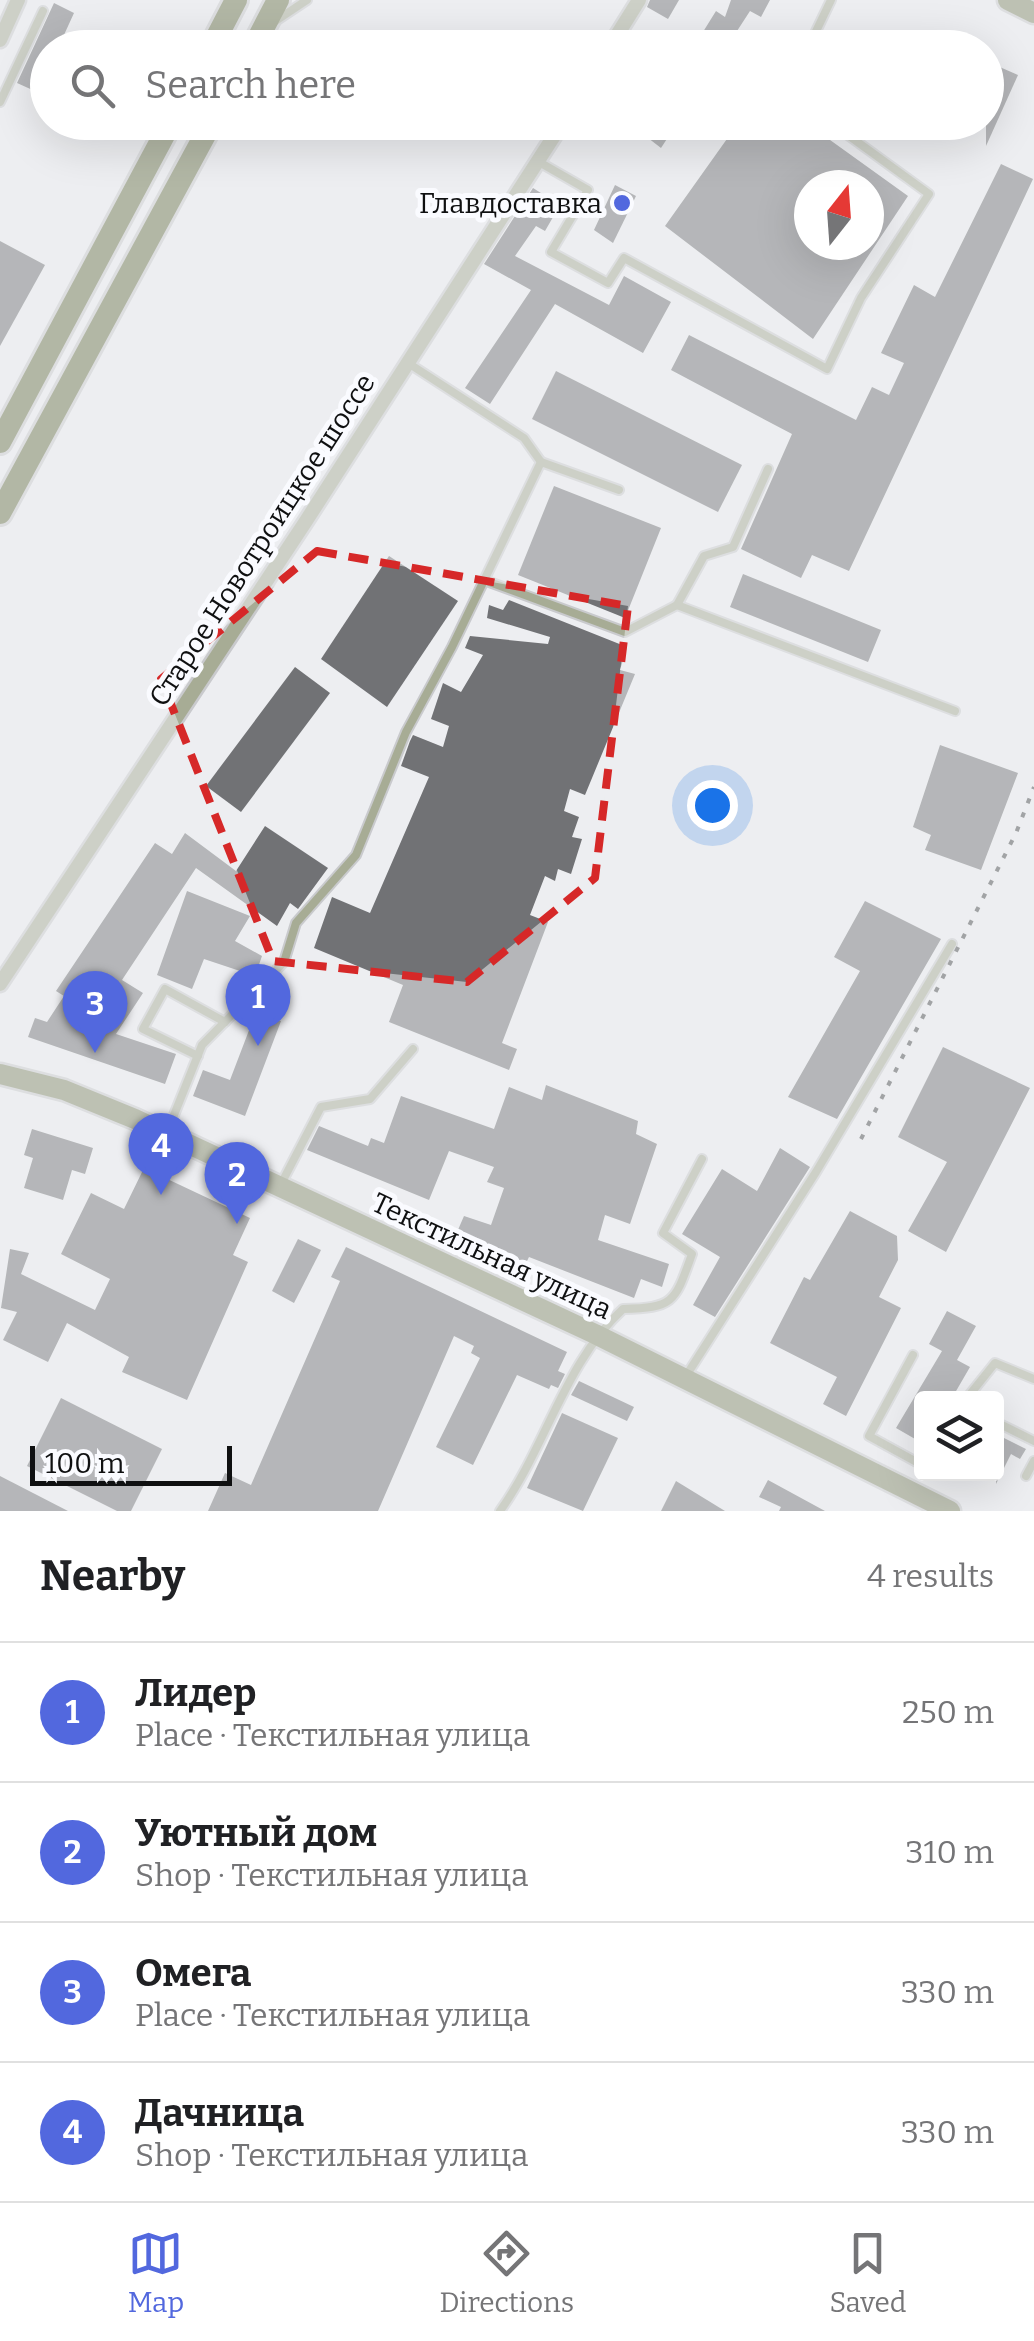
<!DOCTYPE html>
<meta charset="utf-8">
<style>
body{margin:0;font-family:Bitter,serif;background:#f6f6f6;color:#202124}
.controls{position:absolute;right:30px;bottom:30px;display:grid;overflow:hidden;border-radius:10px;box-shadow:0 10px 40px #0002}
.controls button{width:90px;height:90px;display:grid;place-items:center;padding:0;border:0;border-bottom:2px solid #e0e0e0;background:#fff;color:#202124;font:50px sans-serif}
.compass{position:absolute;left:794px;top:170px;width:90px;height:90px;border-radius:50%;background:#fff;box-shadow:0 10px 40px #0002;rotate:17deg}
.scale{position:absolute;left:30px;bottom:25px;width:202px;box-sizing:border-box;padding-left:10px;border:5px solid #0f1011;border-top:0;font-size:28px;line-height:35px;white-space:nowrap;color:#0f1011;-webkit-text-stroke:8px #fafbff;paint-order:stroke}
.you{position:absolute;left:712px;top:805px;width:35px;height:35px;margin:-25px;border:8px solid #fff;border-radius:50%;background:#1a73e8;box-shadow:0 0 0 15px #1a73e833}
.badge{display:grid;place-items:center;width:65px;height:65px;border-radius:50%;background:#5268de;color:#fff;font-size:32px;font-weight:700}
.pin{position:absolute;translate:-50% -82px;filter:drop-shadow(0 2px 5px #0008)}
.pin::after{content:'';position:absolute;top:52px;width:35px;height:30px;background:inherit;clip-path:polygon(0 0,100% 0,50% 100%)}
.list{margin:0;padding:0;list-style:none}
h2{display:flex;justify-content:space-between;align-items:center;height:130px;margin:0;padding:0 40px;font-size:42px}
h2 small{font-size:32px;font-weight:400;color:#757577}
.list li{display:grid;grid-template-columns:65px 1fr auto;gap:30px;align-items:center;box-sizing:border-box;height:140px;padding:0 40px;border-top:2px solid #e0e0e0}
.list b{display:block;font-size:38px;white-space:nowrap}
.list p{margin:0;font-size:32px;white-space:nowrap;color:#757577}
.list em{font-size:32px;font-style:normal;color:#757577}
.icon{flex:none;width:55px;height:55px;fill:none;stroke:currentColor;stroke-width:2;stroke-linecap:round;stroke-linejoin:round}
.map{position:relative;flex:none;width:1034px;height:1511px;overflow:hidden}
.search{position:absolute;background:#fff;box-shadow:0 10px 40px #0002;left:30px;right:30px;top:30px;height:110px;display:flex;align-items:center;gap:25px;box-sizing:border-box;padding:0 35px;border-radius:55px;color:#757577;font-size:38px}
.sheet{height:690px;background:#fff}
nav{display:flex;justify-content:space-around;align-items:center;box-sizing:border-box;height:140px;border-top:2px solid #e0e0e0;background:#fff;font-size:28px;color:#757577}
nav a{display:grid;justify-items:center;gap:5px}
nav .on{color:#5268de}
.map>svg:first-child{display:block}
.building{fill:#717275;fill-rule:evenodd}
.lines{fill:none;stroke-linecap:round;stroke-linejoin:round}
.lane-casing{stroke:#c9cacd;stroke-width:12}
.street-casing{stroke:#c9cacd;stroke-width:19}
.secondary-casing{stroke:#c9cacd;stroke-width:25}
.primary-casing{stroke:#c9cacd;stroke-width:28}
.lane{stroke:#a7ac95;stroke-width:8}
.street{stroke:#a7ac95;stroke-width:14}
.secondary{stroke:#848b69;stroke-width:20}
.primary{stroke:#6c744a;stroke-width:22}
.rail{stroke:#464749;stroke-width:4;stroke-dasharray:5 10;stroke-linecap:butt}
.marked{fill:none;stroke:#d62828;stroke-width:8;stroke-dasharray:20 12;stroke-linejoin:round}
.poi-dot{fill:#5268de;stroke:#fafbff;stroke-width:4}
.labels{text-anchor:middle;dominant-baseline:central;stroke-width:10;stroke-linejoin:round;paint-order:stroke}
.poi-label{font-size:28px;fill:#0f1011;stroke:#fafbff;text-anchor:end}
.street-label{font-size:28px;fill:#0f1011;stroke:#fafbff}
</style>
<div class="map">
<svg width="1034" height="1511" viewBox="0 0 1034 1511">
<rect width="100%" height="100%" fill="#edeef1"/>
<g class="building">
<path d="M650,0H679L668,19L647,7Z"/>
<path d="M731,0H770L761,17L750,11L726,48H693L716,11L725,17Z"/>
<path d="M54,3L74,13L58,48H48V69L37,92L17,83Z"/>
<path d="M860,30L895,48H850Z"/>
<path d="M986,61L1018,75L986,146Z"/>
<path d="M644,122H678L661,148L639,131Z"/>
<path d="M739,122H805L908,196L813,339L665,226ZM809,185H869V245H809Z"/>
<path d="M1001,164L1033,179L849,571L812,555L801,578L741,549L792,434L671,370L689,335L856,420L872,387L889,395L904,363L881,353L914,285L935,297Z"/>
<path d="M615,185L636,196L613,243L594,230Z"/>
<path d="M533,188L560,205L545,231L536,226L515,256L609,305L624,276L671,302L643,353L555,304L490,404L465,388L531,290L484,264Z"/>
<path d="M0,241L45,265L0,346Z"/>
<path d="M556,371L742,465L718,512L532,419Z"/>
<path d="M554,486L661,528L625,618L518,575Z"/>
<path d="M389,556L458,601L387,707L321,659Z"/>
<path d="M743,574L881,630L868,662L730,607Z"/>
<path d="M509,600L627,647L620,670L635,674L585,795L570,789L564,811L579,817L572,837L582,839L571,874L558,869L555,881L545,876L530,915L548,922L502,1043L517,1049L509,1070L389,1022L403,985L314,948L332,897L370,913L429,777L401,766L410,741L413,735L443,747L449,726L431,719L443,683L461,692L483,655L465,648L470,636L548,644L550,637L487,618L489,605L503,610Z"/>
<path d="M295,667L330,693L241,812L206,786Z"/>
<path d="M940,745L1018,773L981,870L925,850L931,835L913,827Z"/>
<path d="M265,826L328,868L298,909L290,903L277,926L196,868L122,980L143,993L116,1034L176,1054L165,1084L28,1037L35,1018L47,1022L64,996L56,991L155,843L172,854L185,833L236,871Z"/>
<path d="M187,891L250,916L235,941L262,956L255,976L204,959L192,989L157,975Z"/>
<path d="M865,901L941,939L837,1119L788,1097L860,971L834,957Z"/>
<path d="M256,1012L281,1021L245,1116L193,1096L203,1070L230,1080Z"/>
<path d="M943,1047L1030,1088L946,1252L908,1231L947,1162L898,1137Z"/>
<path d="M546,1085L638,1121L636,1134L657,1144L630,1224L605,1215L598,1240L669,1264L662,1287L641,1279L634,1298L529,1257L522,1271L454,1239L464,1216L491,1225L504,1188L487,1182L494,1167L449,1151L429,1200L307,1150L319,1126L368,1146L371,1138L384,1143L401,1096L494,1129L509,1087L542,1100Z"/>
<path d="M32,1129L93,1148L85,1174L72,1170L63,1200L24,1188L33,1158L24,1155Z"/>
<path d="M780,1148L810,1167L715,1317L693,1305L720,1257L682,1234L722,1169L757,1191Z"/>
<path d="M144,1168L250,1218L233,1255L248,1262L187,1400L122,1372L129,1357L67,1323L48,1362L3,1340L17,1312L1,1308L10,1249L29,1253L21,1274L95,1310L110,1279L61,1254L91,1193L124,1209Z"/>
<path d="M850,1211L897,1236L898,1260L879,1297L901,1308L846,1416L823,1404L837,1377L770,1343L804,1277L810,1280Z"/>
<path d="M298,1239L321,1250L294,1303L272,1291Z"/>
<path d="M346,1247L567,1352L558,1371L565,1374L558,1388L551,1385L549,1389L517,1375L473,1465L436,1447L480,1358L471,1353L474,1346L454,1336L378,1511H208L225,1473L251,1485L340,1281L331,1277Z"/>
<path d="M947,1311L976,1326L957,1360L970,1367L952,1398H922V1443L896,1428L942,1351L929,1344Z"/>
<path d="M579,1381L634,1407L627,1421L571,1395Z"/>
<path d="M61,1398L162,1449L131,1511H117L27,1466Z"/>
<path d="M562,1413L618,1438L583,1511L527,1488Z"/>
<path d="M996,1434L1026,1449L1020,1459L1011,1454L996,1484Z"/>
<path d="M0,1476L68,1511H0Z"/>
<path d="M768,1480L825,1511H779L781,1507L759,1497Z"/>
<path d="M676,1481L725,1511H661Z"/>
</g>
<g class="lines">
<defs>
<g id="lane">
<path d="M274,22L307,0"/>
<path d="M808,48L831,0"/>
<path d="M0,102L43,11"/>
<path d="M539,162L588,190L551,252L608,283L624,258L827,369L861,298L929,194L830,122"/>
<path d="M408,363L524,438L541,462"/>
<path d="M484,580L625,632L677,605L955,711"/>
<path d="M677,605L704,556L733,547L768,469"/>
<path d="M198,1056L143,1029L165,989L225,1022"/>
<path d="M168,1130L202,1045L284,962L296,923L356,855L406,732L452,647L541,462L619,490"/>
<path d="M280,1186L321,1107L370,1099L413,1049"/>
<path d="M913,1355L869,1436L922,1465"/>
<path d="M686,1376L816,1172L952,944"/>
<path d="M967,1398L995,1363L1034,1379"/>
<path d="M996,1422L1034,1441"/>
<path d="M1026,1476L1034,1461"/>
<path d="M500,1511C546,1447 565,1362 623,1309C675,1308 675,1301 692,1254L663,1233L702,1159"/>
</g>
<g id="street">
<path d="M0,40L18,0"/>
<path d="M609,48L639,0"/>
<path d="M0,984L306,521L563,122"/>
</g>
<g id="secondary">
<path d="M1008,0L1034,13"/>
<path d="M0,1074L64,1090L135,1119L595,1334L950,1511"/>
</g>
<g id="primary">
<path d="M211,48L236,0"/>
<path d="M253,48L278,0"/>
<path d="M0,442L171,122"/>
<path d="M0,513L212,122"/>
</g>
</defs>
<use href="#lane" class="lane-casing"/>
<use href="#street" class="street-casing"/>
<use href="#secondary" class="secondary-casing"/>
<use href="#primary" class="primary-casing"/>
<use href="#lane" class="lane"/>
<use href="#street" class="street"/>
<use href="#secondary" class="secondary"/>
<use href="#primary" class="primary"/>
<path class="rail" d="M861,1139L1016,833L1034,787"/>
</g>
<path d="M0 0H1034V1511H0ZM317,551L628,606L595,878L467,982L273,961L161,679Z" fill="#edeef1" fill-opacity=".55" fill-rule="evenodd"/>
<path class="marked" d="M317,551L628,606L595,878L467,982L273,961L161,679Z"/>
<circle class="poi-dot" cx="622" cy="203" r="10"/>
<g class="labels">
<g class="poi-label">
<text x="602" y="203">Главдоставка</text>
</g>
<g class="street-label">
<text transform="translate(262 540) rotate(-57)">Старое Новотроицкое шоссе</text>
<text transform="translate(492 1256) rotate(25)">Текстильная улица</text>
</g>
</g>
</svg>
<div class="controls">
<button><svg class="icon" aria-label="layers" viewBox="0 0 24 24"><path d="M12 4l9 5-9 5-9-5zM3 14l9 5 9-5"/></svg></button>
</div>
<svg class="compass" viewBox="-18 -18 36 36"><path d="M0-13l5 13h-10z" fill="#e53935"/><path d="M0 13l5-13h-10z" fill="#757577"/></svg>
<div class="scale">100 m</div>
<div class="you"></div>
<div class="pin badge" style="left:258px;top:1046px">1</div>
<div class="pin badge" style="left:237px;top:1224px">2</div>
<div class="pin badge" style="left:95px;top:1053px">3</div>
<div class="pin badge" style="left:161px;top:1195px">4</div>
<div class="search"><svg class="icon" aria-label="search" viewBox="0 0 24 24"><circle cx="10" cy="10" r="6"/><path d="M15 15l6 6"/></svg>Search here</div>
</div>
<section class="sheet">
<h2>Nearby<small>4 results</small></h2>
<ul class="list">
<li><span class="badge">1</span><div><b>Лидер</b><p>Place · Текстильная улица</p></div><em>250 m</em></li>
<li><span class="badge">2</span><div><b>Уютный дом</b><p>Shop · Текстильная улица</p></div><em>310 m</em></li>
<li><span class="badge">3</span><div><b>Омега</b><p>Place · Текстильная улица</p></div><em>330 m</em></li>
<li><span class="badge">4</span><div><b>Дачница</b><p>Shop · Текстильная улица</p></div><em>330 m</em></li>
</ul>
</section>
<nav>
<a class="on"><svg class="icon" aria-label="map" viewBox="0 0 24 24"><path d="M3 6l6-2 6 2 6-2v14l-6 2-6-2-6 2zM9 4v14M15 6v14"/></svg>Map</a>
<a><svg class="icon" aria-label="directions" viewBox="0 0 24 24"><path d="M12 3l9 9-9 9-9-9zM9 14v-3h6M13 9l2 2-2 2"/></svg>Directions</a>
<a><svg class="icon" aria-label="saved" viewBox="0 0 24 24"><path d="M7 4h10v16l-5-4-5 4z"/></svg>Saved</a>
</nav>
